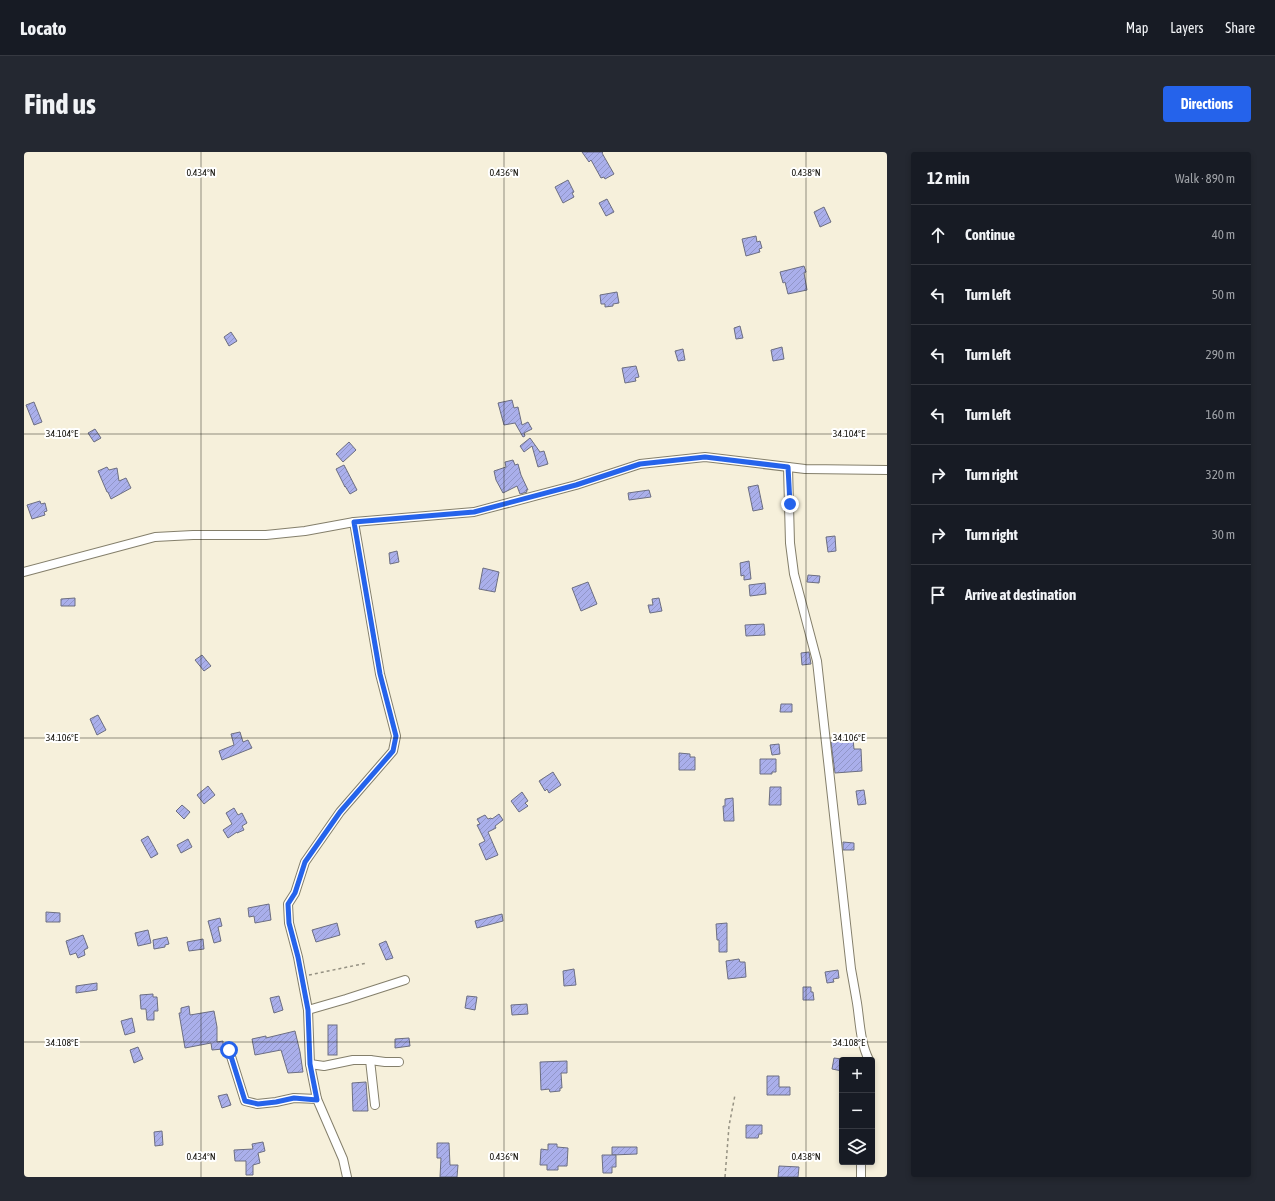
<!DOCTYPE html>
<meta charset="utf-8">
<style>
body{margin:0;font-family:"Asap Condensed",sans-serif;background:#242831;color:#f1f3f6}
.controls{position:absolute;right:12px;bottom:12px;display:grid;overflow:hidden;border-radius:4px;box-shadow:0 2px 6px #0003}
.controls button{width:36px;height:36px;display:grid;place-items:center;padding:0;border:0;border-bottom:1px solid #363941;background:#171b24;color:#f1f3f6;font:20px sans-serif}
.stop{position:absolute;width:12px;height:12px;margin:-9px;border:3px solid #2563eb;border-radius:50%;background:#fff}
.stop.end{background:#2563eb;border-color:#fff;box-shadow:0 1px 4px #0008}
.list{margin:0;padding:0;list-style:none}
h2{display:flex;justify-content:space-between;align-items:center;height:52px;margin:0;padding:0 16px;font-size:17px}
h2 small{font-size:13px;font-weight:400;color:#9ea1a6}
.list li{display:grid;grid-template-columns:26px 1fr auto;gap:12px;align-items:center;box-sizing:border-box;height:60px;padding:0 16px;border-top:1px solid #363941}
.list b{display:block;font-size:15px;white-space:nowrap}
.list em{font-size:13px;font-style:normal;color:#9ea1a6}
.icon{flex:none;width:22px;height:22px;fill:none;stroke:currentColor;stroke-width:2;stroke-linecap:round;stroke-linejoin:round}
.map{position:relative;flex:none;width:863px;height:1025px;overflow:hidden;border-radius:4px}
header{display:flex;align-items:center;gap:24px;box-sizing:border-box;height:56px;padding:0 20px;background:#171b24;border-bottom:1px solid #363941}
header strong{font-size:19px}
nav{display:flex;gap:22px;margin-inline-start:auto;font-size:14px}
.intro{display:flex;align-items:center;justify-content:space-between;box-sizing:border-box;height:96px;padding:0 24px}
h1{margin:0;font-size:28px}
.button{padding:10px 18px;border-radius:4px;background:#2563eb;color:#fff;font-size:14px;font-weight:700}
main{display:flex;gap:24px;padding:0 24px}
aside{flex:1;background:#171b24;border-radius:4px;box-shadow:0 2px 6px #0003}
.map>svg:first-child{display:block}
.building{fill:url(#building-hatch);stroke:#6c6e81}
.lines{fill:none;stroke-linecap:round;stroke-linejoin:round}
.minor-casing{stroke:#847f6b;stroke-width:10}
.path{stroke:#959182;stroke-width:1.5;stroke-dasharray:3 3;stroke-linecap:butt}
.minor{stroke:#fff;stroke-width:8}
.route{stroke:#2563eb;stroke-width:5}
.ticks{fill:none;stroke:#13110a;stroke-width:1;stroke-opacity:0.45}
.ticks-label{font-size:10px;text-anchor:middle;fill:#13110a;stroke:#fff;stroke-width:4;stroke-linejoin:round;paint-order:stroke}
</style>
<header>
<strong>Locato</strong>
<nav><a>Map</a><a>Layers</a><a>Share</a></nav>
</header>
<div class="intro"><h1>Find us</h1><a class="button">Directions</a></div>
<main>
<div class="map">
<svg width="863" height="1025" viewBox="0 0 863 1025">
<defs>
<pattern id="building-hatch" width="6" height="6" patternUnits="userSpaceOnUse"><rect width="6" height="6" fill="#aaafeb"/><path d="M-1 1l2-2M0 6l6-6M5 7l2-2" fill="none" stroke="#9196c8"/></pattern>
</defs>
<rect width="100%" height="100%" fill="#f6f0db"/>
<g class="building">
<path d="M558,0H579L578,1L590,22L581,27L580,25L577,26L567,8L565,10Z"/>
<path d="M544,28L550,40L548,41L550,45L539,51L531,35Z"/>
<path d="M583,47L590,60L582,64L575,51Z"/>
<path d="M800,55L807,70L796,75L790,60Z"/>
<path d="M732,84L733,90L736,89L738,96L735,97L736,100L722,104L718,87Z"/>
<path d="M780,114L782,120L780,121L783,138L764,142L761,130L759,131L756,120Z"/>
<path d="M593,140L595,151L589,152V154L581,155V152H577L576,143Z"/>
<path d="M716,174L719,186L712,187L710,176Z"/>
<path d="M207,180L213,189L205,194L200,185Z"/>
<path d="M758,195L760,207L749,209L747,198Z"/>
<path d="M659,197L661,208L654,209L651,199Z"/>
<path d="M612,214L615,225L611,226L612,229L601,231L598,216Z"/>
<path d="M488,248L490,256L494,255L498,273L504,270L508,277L500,281L501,284L499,285L491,271L480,273L474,251Z"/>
<path d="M10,250L18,270L10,273L2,253Z"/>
<path d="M71,277L77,286L70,290L64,281Z"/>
<path d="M506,286L516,300L520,299L524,312L514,315L508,294L500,300L496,294Z"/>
<path d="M325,290L332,298L319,310L312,302Z"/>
<path d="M489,308L491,313L494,312L497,323L504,338H502L503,340L496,342L493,334L479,341L472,328L470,319L482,315L481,310Z"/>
<path d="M320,313L333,338L326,342L321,334V335L312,317Z"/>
<path d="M83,315L85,318L93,316L95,329L102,326L107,336L87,347L84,340H83L74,319Z"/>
<path d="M734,333L739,357L729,359L724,335Z"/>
<path d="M625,338L627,345L605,348L604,341Z"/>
<path d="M16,349L17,352L21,351L23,359L20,360L21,363L8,367L3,353Z"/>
<path d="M811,384L812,399L804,400L802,385Z"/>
<path d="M373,399L375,410L366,412L365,401Z"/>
<path d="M725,409L727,427L720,428V423L717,424L716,411Z"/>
<path d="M459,416L475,420L471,440L455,437Z"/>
<path d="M784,423L796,424L795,431L783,430Z"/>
<path d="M564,430L573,452L557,459L548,436Z"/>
<path d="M741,431L742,442L726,444L725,433Z"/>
<path d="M51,446V454H37V447Z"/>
<path d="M635,446L638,459L626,461L624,453H629L628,447Z"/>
<path d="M740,472L741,483L722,484L721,473Z"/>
<path d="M785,500L787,512L778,513L777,501Z"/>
<path d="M178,503L187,514L180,519L171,508Z"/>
<path d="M757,552H768V560H756Z"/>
<path d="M74,563L82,578L73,583L66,567Z"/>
<path d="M216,580L219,590L224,588L228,596L198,608L195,599L210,593L207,582Z"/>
<path d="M829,587L830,597H837L838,619L811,621L807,590Z"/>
<path d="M755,592L756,602L748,603L746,593Z"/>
<path d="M655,601L666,602V605H671V618H655Z"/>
<path d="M736,607H752V620H748V622H736Z"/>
<path d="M529,620L537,633L525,641L523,637L521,639L515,629Z"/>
<path d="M184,634L191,643L180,652L173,643Z"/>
<path d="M746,635H757V653H745Z"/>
<path d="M840,638L842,652L834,653L832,639Z"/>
<path d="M498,640L504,649L501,651L504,654L495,660L487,649Z"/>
<path d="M709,646L710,669H700L699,654H701V647Z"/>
<path d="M158,653L166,660L160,667L152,659Z"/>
<path d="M210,656L214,663L218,661L223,671L218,674L220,678L213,681V680L204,686L199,678L208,672L202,661Z"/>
<path d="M475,662L479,668L471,674L472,676L464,680L474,703L462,708L455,692L461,689L453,673L456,672L453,667L461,663L464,667L467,666L468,667Z"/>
<path d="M124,684L134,702L127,706L117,688Z"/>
<path d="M164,687L168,695L157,701L153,693Z"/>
<path d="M819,690L830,691V698H819Z"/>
<path d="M245,752L247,768L231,771L230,764L225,765L224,756Z"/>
<path d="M22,760L36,761V770H22Z"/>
<path d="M478,762L479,769L453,776L451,769Z"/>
<path d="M196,766L198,774L194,775L197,789L190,791L184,769Z"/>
<path d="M313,771L316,783L292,790L288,778Z"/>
<path d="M703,771V800H695V788H693L692,772Z"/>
<path d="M124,778L127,791L114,794L111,781Z"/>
<path d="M59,783L64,796L60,798L61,803L54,806L52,801L46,803L42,789Z"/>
<path d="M143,785L145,792L141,793V795L130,797L129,788Z"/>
<path d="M179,787L180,797L165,799L163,790Z"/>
<path d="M362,789L369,806L362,808L355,792Z"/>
<path d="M715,807L716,810H721L722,825L704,827L702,809Z"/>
<path d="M550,817L552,833L540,834L539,819Z"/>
<path d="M814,818L815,826L809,827L810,830L803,831L801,820Z"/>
<path d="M73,831V838L52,841V834Z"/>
<path d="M779,835H787V840H789L790,848H779Z"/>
<path d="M129,842V845H133L134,859H130V868H123L122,857H117L116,843Z"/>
<path d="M255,844L259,858L250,861L246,846Z"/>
<path d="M443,844L453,845L451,858L441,856Z"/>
<path d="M503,852L504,862L488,863L487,853Z"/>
<path d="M165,854L166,863L190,859L193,875V890L199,889V897L188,898L187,891L161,896L155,861H157V856Z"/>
<path d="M108,866L111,880L101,883L97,869Z"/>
<rect x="304" y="873" width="9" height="30"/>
<path d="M271,879L276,900L279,920L264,921L257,898L231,903L228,887L242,884V886Z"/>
<path d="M385,886L386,894L371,896V887Z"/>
<path d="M114,895L119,907L110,911L106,898Z"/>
<path d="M810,906L818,907V919L808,917Z"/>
<path d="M543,909V921H537L538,936H536V939L526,940L525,937L517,938L516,910Z"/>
<path d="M743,924H755V935H766V943H743Z"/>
<path d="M342,930L344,959H329L328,931Z"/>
<path d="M203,942L207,953L198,956L194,944Z"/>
<path d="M722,973H738V982H735L734,986H722Z"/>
<path d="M138,979L139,993L131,994L130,980Z"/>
<path d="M239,990L241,999L234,1001L236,1011L229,1013V1023H222V1009H211L210,998L229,997L228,992Z"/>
<path d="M413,991H425L426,1013H434L433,1025H416L417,1006H413Z"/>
<path d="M524,992H533V995L544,996L543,1014H534V1018H523V1013H516L517,997L524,998Z"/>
<path d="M588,995H613V1002L588,1003Z"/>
<path d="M578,1003H592V1015H588V1021H579Z"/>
<path d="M755,1014L775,1015L774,1025H754Z"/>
</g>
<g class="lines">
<defs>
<g id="minor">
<path d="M764,315L766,391L770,422L793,509L827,817C829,828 831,839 833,851C836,870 836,890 845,908"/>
<path d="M0,420L131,385L169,383H242L281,379L330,370L450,360L552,333L616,312L681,305L781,317L863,318"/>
<path d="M284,858L322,847L381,828"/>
<path d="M205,898L221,949L233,952L252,950L270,946L293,947"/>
<path d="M346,908L361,910H375"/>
<path d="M286,912L300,914L329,908H346L351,953"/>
<path d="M837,1010V1025"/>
<path d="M323,1025L319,1007L293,947L286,912L284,858L274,805L265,771L264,752L271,741L281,710L316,660L369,599L372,584L356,522L330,370"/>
</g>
</defs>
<use href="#minor" class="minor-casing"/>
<g class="path">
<path d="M285,823L343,811"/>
<path d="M701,1025L705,974L711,943"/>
</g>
<use href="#minor" class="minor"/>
</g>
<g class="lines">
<path class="route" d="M205,898L221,949L234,952L252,950L270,946L293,948L286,912L284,858L274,805L265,771L264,752L271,741L281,710L316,660L369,599L372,584L356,522L330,370L450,360L552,333L616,312L681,305L764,315L766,352"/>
</g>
<path class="ticks" d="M177,0V1025M480,0V1025M782,0V1025M0,282H863M0,586H863M0,890H863"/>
<g class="ticks-label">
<text x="177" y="24">0.434°N</text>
<text x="480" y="24">0.436°N</text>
<text x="782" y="24">0.438°N</text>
<text x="825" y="285">34.104°E</text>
<text x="38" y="285">34.104°E</text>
<text x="825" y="589">34.106°E</text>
<text x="38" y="589">34.106°E</text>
<text x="825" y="894">34.108°E</text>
<text x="38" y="894">34.108°E</text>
<text x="177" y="1008">0.434°N</text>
<text x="480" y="1008">0.436°N</text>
<text x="782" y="1008">0.438°N</text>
</g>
</svg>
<div class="controls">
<button>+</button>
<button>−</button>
<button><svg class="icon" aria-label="layers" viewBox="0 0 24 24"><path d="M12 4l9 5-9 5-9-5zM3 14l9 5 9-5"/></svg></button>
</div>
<div class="stop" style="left:205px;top:898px"></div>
<div class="stop end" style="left:766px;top:352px"></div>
</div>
<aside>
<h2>12 min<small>Walk · 890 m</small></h2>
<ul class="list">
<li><svg class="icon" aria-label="ahead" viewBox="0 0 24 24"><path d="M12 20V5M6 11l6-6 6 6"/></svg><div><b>Continue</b></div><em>40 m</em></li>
<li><svg class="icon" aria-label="left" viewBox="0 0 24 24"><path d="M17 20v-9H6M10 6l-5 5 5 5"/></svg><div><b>Turn left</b></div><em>50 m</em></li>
<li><svg class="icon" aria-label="left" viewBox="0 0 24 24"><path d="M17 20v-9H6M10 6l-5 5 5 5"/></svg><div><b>Turn left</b></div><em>290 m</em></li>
<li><svg class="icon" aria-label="left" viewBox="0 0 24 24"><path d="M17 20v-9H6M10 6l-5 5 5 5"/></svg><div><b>Turn left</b></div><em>160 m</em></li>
<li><svg class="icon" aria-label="right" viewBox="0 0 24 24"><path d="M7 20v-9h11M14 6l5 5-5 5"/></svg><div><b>Turn right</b></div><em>320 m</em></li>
<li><svg class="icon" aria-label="right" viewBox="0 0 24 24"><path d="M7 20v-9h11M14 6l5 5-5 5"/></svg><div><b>Turn right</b></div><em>30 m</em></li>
<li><svg class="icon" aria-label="arrive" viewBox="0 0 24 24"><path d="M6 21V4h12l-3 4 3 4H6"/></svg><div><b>Arrive at destination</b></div></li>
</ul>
</aside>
</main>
